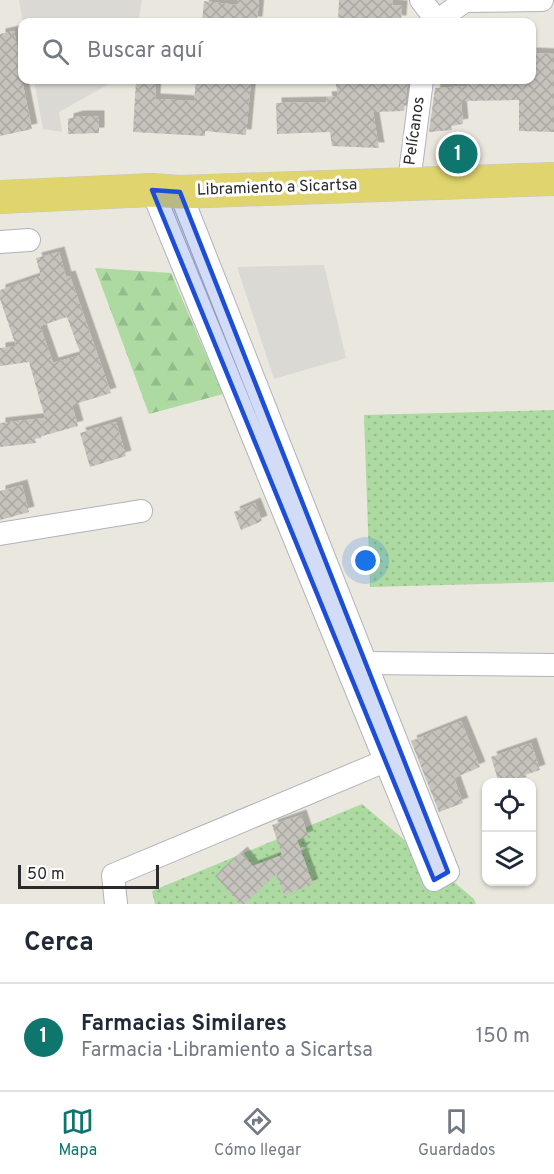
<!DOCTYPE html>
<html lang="es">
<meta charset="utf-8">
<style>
body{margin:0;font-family:Overpass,sans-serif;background:#f6f6f7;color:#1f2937}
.controls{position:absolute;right:18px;bottom:18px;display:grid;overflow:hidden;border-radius:12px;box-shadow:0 2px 4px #0004}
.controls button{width:54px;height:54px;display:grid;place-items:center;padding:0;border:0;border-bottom:2px solid #e0e1e3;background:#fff;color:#1f2937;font:30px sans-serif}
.scale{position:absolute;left:18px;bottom:15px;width:141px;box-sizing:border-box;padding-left:6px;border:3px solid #2a2a2a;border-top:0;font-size:16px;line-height:21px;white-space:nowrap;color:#2a2a2a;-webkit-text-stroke:4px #fff;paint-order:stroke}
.you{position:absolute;left:366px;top:561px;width:21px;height:21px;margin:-15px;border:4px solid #fff;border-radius:50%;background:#1a73e8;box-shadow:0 0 0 9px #1a73e833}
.badge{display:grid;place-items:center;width:39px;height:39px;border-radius:50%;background:#0f766e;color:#fff;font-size:20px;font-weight:700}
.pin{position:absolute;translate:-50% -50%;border:3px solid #fff;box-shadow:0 2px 6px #0006}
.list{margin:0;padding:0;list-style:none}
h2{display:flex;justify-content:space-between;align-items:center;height:78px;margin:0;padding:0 24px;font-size:26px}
h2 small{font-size:20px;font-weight:400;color:#747a83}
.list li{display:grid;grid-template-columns:39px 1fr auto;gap:18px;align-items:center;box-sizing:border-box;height:108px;padding:0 24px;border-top:2px solid #e0e1e3}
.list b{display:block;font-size:22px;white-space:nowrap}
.list p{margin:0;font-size:20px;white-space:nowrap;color:#747a83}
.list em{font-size:20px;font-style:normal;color:#747a83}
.icon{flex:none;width:33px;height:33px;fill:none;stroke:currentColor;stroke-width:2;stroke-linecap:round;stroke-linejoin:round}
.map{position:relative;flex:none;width:554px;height:904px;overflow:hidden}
.search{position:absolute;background:#fff;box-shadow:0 2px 4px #0004;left:18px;right:18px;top:18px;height:66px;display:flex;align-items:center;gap:15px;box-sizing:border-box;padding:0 21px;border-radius:12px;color:#747a83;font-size:22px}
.sheet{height:186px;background:#fff}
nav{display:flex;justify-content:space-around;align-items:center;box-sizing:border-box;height:84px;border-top:2px solid #e0e1e3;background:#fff;font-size:16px;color:#747a83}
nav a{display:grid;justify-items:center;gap:3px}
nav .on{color:#0f766e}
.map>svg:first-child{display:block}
.forest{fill:url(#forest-firs)}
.park{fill:url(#park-dots)}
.plaza{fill:#dbd9d4}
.building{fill:url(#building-cross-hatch);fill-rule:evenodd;filter:url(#shadow)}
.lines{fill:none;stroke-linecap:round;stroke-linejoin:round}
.street-casing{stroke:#b1b2bc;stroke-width:24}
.primary-casing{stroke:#c8c8c8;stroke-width:34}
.street{stroke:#fff;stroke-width:22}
.primary{stroke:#dfd46e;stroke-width:33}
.marked{fill:#1d4ed8;fill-opacity:0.2;stroke:#1d4ed8;stroke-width:4.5;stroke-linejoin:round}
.labels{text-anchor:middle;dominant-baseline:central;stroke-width:6;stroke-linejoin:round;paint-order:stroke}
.street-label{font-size:16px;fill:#2a2a2a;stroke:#fff}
</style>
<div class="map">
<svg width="554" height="904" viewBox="0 0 554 904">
<defs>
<pattern id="forest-firs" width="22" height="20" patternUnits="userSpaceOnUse" patternTransform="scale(1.5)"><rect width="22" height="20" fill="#acdaa1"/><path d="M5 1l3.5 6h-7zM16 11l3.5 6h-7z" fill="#94bb8b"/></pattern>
<pattern id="park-dots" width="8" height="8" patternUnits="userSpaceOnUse" patternTransform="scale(1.5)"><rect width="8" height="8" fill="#acdaa1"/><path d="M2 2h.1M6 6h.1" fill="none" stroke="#94bb8b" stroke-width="1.8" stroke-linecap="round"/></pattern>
<pattern id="building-cross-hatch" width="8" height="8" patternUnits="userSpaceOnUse" patternTransform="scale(1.5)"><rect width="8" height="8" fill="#c6c3bd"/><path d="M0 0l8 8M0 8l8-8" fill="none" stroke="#aaa8a3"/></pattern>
<filter id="shadow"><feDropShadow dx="5.5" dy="-5.5" stdDeviation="0" flood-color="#0004"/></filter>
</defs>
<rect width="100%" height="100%" fill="#eae7de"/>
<path class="forest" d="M95,268L171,273L223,394L149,414Z"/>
<g class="park">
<path d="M554,410V582L370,587L364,415Z"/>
<path d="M362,804L474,899L476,904H155L152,891Z"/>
</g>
<g class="plaza">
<path d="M19,0H142L138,22H23Z"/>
<path d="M34,80H116L59,112L62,132L43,129Z"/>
<path d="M324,265L346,358L274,379L237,267Z"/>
</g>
<g class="building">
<path d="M237,0H259L257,22H202L204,1L237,5Z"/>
<path d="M339,0H393L392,5L402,6L401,21L367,18V22H338Z"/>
<path d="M14,31L17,46L22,45V80L32,129L0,136V34Z"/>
<path d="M531,53L554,54V132L519,131V100L461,101L463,124L451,126L452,130L429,132L435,88L468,86L467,80H531Z"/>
<path d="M136,80H156L155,99L194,101L196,80H251L246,135L205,131V136L133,132Z"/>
<path d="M335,80H408L404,111L373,112L379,148L332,146L330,132L277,134L276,103L327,102L326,97L338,96Z"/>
<path d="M78,116H99V133L68,134V119Z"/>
<path d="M59,252L66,277L70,276L111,393L72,405L78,426L35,438L36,443L0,447V423L45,418L29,362L0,366V348L16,346L0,299V290L41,276L36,258ZM67,317L81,355L53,363L40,326Z"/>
<path d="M116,422L126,456L90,467L80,433Z"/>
<path d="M22,485L29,512L0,520V491Z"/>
<path d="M255,503L262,521L241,530L234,512Z"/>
<path d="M461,721L480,767L454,778L463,803L439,812L411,741Z"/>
<path d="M531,743L540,770L519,777L521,783H499L491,757Z"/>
<path d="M301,815L308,836L297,840L300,848L306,847L301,851L313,884L284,895L276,874L244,904H240L215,876L242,852L253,866L282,855L272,825Z"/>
</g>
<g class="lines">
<defs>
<g id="street">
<path d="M421,0L438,22"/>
<path d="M443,22L448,13L465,1L542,0"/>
<path d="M409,182L422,80"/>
<path d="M152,190L434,880L448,872L180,192"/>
<path d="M0,242L29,240"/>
<path d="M0,534L141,511"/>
<path d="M366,663L554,665"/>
<path d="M116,904L113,875L385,761"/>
</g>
<path id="primary" d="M0,197L152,190L180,192L554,179"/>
</defs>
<use href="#street" class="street-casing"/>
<use href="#primary" class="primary-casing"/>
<use href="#street" class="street"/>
<use href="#primary" class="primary"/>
</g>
<path class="marked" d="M152,190L180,192L448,872L434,880Z"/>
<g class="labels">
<g class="street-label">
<text transform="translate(415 131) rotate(-82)">Pelícanos</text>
<text transform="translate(277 188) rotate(-2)">Libramiento a Sicartsa</text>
</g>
</g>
</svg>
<div class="controls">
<button><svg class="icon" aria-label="locate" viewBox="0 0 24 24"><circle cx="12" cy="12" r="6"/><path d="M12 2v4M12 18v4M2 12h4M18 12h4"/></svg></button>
<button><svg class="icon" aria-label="layers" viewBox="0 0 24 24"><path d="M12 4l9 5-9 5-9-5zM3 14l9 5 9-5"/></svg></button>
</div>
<div class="scale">50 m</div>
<div class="you"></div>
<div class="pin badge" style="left:458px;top:154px">1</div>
<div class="search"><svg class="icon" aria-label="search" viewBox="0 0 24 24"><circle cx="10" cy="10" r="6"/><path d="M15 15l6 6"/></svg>Buscar aquí</div>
</div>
<section class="sheet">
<h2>Cerca<small></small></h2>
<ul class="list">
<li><span class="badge">1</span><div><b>Farmacias Similares</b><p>Farmacia · Libramiento a Sicartsa</p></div><em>150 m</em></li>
</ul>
</section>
<nav>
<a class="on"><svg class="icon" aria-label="map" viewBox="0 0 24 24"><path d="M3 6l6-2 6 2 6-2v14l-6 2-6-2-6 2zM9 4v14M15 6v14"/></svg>Mapa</a>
<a><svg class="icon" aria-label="directions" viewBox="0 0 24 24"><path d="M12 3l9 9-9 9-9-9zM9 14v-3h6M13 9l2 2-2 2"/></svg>Cómo llegar</a>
<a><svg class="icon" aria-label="saved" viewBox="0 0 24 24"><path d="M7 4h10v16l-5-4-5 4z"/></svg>Guardados</a>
</nav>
